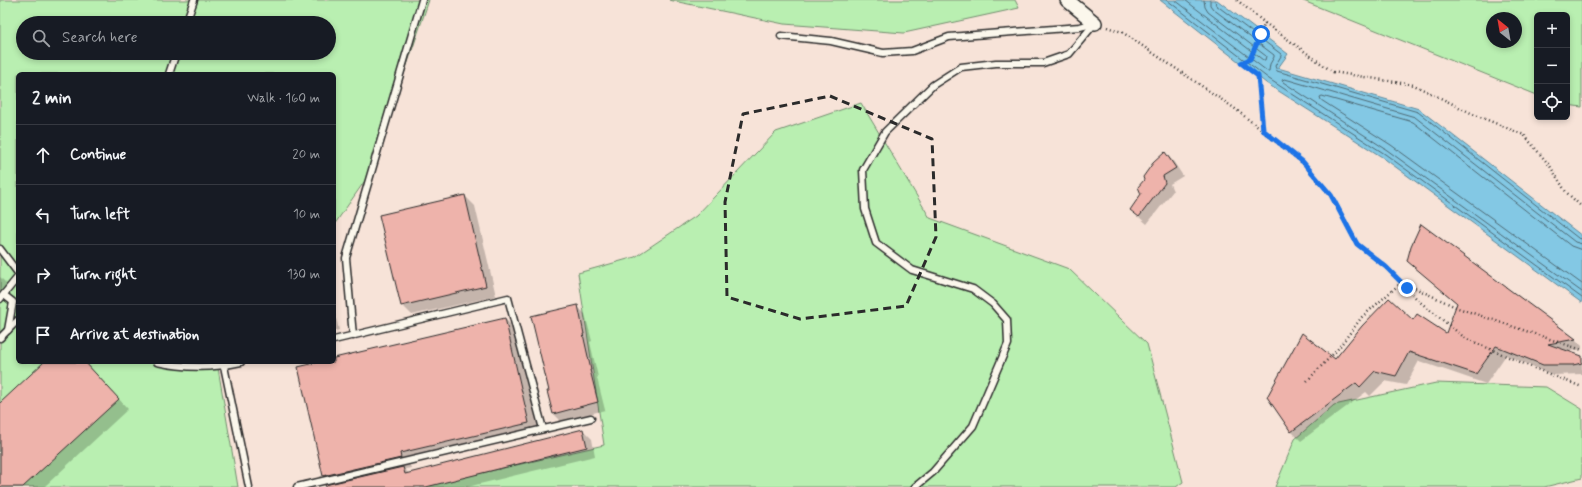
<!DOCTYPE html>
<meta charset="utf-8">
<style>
body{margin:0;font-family:Mynerve,sans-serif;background:#242831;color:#f1f3f6}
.controls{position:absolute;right:12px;top:12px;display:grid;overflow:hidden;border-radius:6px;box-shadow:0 2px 6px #0003}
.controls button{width:36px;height:36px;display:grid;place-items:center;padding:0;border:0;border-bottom:1px solid #363941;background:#171b24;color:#f1f3f6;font:20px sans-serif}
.compass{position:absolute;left:1486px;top:12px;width:36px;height:36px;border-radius:50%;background:#171b24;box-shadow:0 2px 6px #0003;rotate:329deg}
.stop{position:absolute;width:12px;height:12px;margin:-9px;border:3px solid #1a73e8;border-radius:50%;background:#fff}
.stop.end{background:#1a73e8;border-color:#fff;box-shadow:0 1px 4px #0008}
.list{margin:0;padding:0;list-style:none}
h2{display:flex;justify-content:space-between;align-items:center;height:52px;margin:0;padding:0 16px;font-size:17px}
h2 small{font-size:13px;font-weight:400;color:#9ea1a6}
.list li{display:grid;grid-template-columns:26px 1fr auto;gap:12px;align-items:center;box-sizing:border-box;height:60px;padding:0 16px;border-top:1px solid #363941}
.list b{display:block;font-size:15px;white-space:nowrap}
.list em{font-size:13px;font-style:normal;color:#9ea1a6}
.icon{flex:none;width:22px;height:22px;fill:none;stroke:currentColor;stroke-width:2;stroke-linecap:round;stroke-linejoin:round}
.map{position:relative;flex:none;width:1582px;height:487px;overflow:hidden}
.search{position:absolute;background:#171b24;box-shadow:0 2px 6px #0003;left:16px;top:16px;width:320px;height:44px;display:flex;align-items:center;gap:10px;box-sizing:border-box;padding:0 14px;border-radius:22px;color:#9ea1a6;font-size:15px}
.panel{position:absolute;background:#171b24;box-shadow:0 2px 6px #0003;left:16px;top:72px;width:320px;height:292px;border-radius:6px}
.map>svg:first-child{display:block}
.green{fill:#b9efb1;stroke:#728d6e;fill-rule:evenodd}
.water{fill:#83c8e4;stroke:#60899a}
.shadow{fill:#0003}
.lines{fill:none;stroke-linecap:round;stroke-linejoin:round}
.shore{stroke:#4e6a75;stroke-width:1}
.building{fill:#eeb3ab;stroke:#2b2b2b}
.service-casing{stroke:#2b2b2b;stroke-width:9}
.minor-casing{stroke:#2b2b2b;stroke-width:16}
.path{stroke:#2b2b2b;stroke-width:2.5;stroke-dasharray:1 3;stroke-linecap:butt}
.service{stroke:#fbf7ec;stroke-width:6}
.minor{stroke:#fbf7ec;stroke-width:13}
.route{stroke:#1a73e8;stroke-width:5}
.marked{fill:none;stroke:#2b2b2b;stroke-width:3;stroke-dasharray:8 5;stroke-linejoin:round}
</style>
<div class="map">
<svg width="1582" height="487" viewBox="0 0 1582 487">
<rect width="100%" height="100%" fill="#f7e3d8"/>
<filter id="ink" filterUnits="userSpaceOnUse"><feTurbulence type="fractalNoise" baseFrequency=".025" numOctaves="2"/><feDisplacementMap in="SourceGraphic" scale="8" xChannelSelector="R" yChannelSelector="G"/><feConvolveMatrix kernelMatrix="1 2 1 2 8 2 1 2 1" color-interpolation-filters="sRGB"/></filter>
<g filter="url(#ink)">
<g class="green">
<path d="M0,0H429L371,172L334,225V74H18V362H217L238,487H0ZM23,23H329V53H23Z"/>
<path d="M669,0H1015L1019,8L904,33L784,24Z"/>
<path d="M1301,0H1582V107L1567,105V15H1537V95ZM1492,18H1516V42H1492Z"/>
<path d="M861,103L930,218L1069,269L1147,344L1183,482L1176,487H420L604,445L578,273L635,257L696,216L776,132Z"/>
<path d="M1436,383L1546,387L1582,409V478L1544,487H1275L1295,439L1334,405Z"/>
</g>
<path class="water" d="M1160,0H1217L1288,54L1278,68L1419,109L1582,236V303L1382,157L1266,83Z"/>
<g class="shadow">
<path d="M1165,153L1173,161L1183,176L1170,184L1173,191L1147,224L1131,210L1143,194L1146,180Z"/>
<path d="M465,196L475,206L496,296L412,315L402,305Z"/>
<path d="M1421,226L1575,339L1582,346V349L1567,352L1582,357V374L1553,375L1506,355L1486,384L1419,361L1406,385L1385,381L1370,396L1366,392L1301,441L1292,432L1269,397L1335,361L1414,322L1446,335L1458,304L1408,261Z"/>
<path d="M0,277L7,284L0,292Z"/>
<path d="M577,306L585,314L592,341L590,342L598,377L597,378L605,410L561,421L554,414L550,391Z"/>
<path d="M334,310L339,330L334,331Z"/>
<path d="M505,319L515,329L539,432L409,463L411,468L405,469L409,474L583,430L592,439L595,456L467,487H330L337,483L323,470V362H334V359Z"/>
<path d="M45,362H85L128,409L44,487H0V404Z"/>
</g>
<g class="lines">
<g class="shore">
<path d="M1167,0L1269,79L1385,154L1582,298"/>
<path d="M1175,0L1267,71H1269L1270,64L1274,57V55L1213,9L1210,5V0"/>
<path d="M1185,0L1263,60H1265L1266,56L1208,12L1205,7L1204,0"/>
<path d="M1215,0L1216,5L1281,54V56L1275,66L1277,71L1418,112L1578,238L1582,239"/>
<path d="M1582,244L1575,242L1415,117L1285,79L1282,80L1283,82L1387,150L1582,292"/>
<path d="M1582,250L1571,246L1413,122L1322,96L1320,97L1321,100L1391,145L1582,284"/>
</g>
</g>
<g class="building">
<path d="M1165,152L1176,168L1163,176L1165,183L1139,217L1130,210L1141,194L1138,187L1144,180L1143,177L1153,163Z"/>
<path d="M465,195L486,286L401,306L379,215Z"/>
<path d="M1421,224L1576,339L1548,344L1582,356V363L1573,365H1543L1496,346L1476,374L1409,352L1396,376L1375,371L1360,387L1356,383L1291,432L1267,397L1302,333L1335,359L1362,326L1389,298L1413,320L1417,314L1446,333L1457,303L1407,261L1411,246Z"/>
<path d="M578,305L584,334H583L591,370H590L598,402L553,414L547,391H549L531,316Z"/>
<path d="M505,318L529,423L400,453L401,458L323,476L298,367L319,362H334V358Z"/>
<path d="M44,362H85L119,399L23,487H0V403Z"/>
<path d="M583,429L587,447L426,487H326L325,485L403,467L405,474Z"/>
</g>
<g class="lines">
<defs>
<g id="service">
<path d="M186,23L194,0"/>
<path d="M781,36L831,41L883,53L912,51L949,37L1080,27L1095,23"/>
<path d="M169,74L176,53"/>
<path d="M0,249L18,273"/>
<path d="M4,295L13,302L8,330"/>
<path d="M0,299L18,277"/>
<path d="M353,336L346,258L422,0"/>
<path d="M0,338L18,320"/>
<path d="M334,340L508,298L543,429"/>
<path d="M157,362C184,368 214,368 241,362"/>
<path d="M224,366L249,487"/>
<path d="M297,487L591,418"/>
<path d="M915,487L933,472L973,426L1008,344L1007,320L993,304L973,289L912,270L876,243L865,209L863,170L885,132L933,85L961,67L996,63H1043L1069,54L1095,23"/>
</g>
<path id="minor" d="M1067,0L1095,23"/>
</defs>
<use href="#service" class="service-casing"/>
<use href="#minor" class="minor-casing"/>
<g class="path">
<path d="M1237,0L1265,23L1333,72L1414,85L1473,114L1524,135L1550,166L1566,192L1582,207"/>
<path d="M1107,27L1122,32L1234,108L1303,163L1331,195L1357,244L1386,267L1420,302L1465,338L1529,366L1582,387"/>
<path d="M1241,63L1258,76L1263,129"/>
<path d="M1241,63L1250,59L1265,23"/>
<path d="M1404,283L1458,308L1582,350"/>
<path d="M1307,381L1337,350L1362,317L1402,282"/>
</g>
<use href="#service" class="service"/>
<use href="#minor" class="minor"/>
</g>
</g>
<g class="lines" filter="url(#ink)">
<path class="route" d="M1261,34L1250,59L1241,63L1258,76L1263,130L1303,162L1331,195L1357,244L1386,267L1407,288"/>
</g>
<path class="marked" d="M830,96L932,139L936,237L906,306L800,319L727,297L725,202L743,114Z"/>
</svg>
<div class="controls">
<button>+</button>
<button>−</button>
<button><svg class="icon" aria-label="locate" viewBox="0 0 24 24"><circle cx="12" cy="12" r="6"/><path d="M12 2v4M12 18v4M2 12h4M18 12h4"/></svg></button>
</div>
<svg class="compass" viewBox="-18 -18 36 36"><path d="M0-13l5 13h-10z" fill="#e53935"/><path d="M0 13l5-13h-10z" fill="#9ea1a6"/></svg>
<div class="stop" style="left:1261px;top:34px"></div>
<div class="stop end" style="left:1407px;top:288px"></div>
<div class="search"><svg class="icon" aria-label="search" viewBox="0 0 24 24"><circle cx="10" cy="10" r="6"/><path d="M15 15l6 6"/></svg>Search here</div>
<section class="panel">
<h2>2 min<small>Walk · 160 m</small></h2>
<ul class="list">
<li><svg class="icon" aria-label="ahead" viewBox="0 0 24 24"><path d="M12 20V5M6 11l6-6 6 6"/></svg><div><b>Continue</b></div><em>20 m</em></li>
<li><svg class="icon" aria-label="left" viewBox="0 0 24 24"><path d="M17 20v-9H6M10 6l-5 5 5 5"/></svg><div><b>Turn left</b></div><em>10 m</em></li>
<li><svg class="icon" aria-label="right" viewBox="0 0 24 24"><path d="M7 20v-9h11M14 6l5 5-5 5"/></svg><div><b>Turn right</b></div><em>130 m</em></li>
<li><svg class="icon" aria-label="arrive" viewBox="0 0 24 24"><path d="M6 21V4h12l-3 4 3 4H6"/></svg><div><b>Arrive at destination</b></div></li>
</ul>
</section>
</div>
